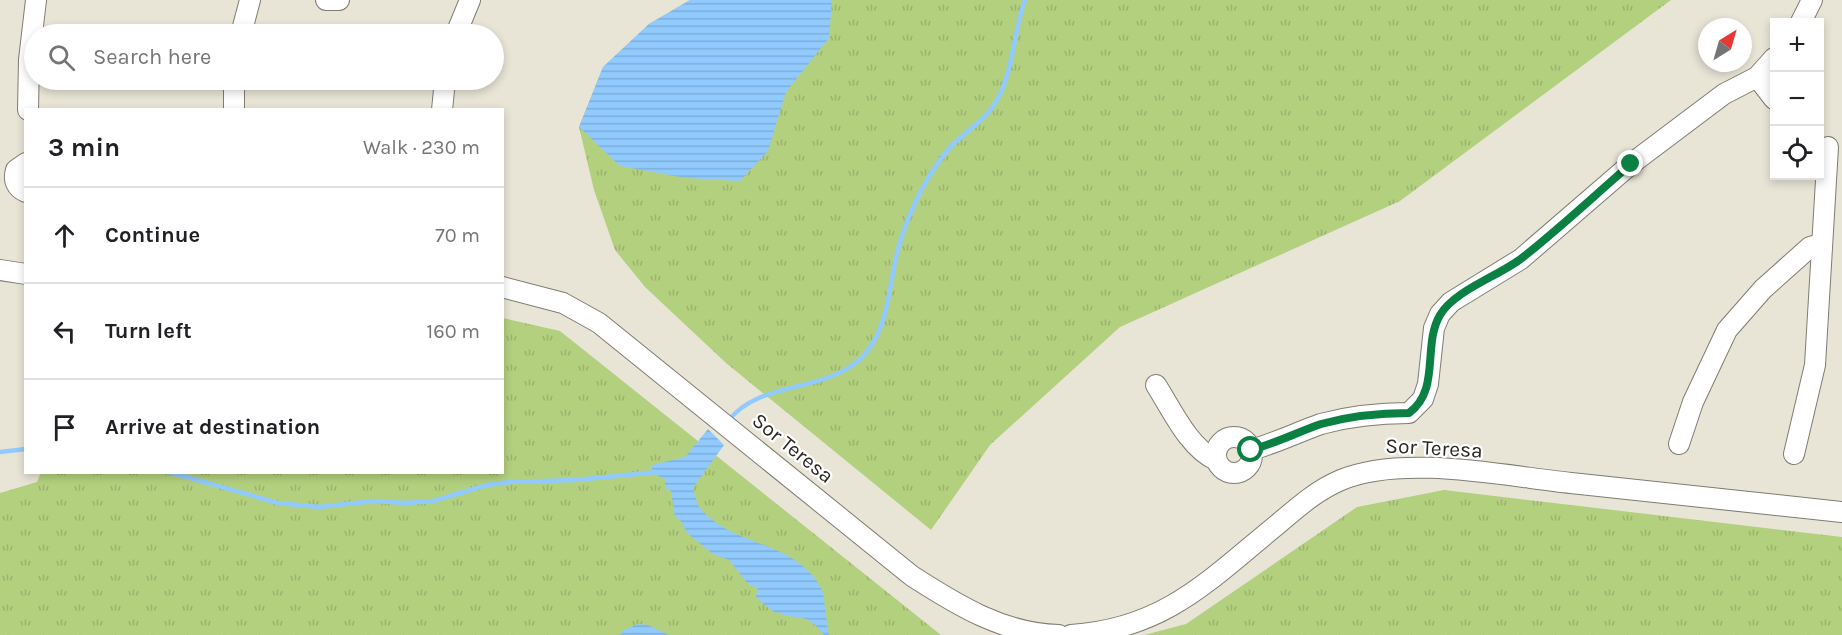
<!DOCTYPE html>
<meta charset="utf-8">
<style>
body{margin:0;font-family:Karla,sans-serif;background:#f2f2f2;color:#202124}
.controls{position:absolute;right:18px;top:18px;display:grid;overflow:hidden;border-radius:0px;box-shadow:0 3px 9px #0003}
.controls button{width:54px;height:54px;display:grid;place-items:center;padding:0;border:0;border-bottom:2px solid #e0e0e0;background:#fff;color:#202124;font:30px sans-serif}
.compass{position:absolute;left:1698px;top:18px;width:54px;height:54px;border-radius:50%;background:#fff;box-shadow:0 3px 9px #0003;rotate:37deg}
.stop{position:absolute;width:18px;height:18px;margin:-14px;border:4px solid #0b8043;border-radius:50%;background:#fff}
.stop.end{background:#0b8043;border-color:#fff;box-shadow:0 2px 6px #0008}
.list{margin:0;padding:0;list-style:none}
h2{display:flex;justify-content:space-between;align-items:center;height:78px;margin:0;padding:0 24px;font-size:26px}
h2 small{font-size:20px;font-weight:400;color:#757577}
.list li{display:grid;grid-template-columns:39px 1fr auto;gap:18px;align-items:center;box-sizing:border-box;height:96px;padding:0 24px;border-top:2px solid #e0e0e0}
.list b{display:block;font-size:22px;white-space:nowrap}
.list em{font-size:20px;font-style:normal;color:#757577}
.icon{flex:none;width:33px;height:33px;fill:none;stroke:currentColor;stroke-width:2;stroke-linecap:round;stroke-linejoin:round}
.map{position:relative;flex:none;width:1842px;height:635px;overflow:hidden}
.search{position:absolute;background:#fff;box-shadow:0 3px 9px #0003;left:24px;top:24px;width:480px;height:66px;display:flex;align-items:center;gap:15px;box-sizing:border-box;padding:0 21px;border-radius:33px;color:#757577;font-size:22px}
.panel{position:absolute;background:#fff;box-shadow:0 3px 9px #0003;left:24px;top:108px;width:480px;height:366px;border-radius:0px}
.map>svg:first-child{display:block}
.grass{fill:url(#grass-tufts)}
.water{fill:url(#water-rules)}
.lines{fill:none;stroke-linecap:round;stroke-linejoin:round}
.stream{stroke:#91cafe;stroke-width:4.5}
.minor-casing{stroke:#7f7c70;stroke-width:22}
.minor{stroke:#fff;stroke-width:20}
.route{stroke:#0b8043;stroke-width:8}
.labels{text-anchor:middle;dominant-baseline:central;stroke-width:4.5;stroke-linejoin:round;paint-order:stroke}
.street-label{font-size:21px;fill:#292722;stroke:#fff}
</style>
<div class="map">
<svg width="1842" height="635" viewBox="0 0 1842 635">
<defs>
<pattern id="grass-tufts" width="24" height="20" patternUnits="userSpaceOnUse" patternTransform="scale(1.5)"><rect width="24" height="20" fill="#b3d07e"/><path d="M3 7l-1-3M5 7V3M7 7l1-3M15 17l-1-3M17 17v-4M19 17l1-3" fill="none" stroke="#9ab36d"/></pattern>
<pattern id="water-rules" width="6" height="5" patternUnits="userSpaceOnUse" patternTransform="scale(1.5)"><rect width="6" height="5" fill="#91cafe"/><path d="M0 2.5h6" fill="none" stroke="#7daed9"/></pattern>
</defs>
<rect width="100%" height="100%" fill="#e8e5d7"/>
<g class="grass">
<path d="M690,0H1671L1400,201L1120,327L990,445L931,530L726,363L645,287L615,250L594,190L579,127L603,67L649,24Z"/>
<path d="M503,318L560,331L941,635H0V493L37,482L41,472H502Z"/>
<path d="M1444,490L1842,537V635H1144L1186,624L1357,507Z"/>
</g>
<g class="water">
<path d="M690,0H832L829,38L786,92L768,151L740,181L686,178L620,166L579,127L603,67L649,24Z"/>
<path d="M708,429L724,445L693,488C695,494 696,504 701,509C733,547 798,541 822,590C824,594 827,626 829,635H824C807,613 802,620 781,614C771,612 764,604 756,597L758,588L748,584L729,560L713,554L687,533L681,521L675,517L671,491L665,488V479L652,473V465L685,457Z"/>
<path d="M638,624L648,625L669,635H620L624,630Z"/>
</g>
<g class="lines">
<g class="stream">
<path d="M728,421C762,378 827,395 864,355C892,324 888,277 901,239C911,208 926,177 947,151C963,132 985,122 997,100C1014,69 1013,33 1025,0"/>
<path d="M0,452L26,449"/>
<path d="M169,472L278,503L319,507L374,501L406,503L433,501L487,485L510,482L576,480L656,472"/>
</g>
<defs>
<g id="minor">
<path d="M326,0H339"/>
<path d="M1801,22L1812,0"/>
<path d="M241,34L250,0"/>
<path d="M456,34L470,0"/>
<path d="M1757,77L1774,99"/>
<path d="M28,110L29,60L36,0"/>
<path d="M234,110V80"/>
<path d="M442,110L445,80"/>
<path d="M26,163L16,170C13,180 16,188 26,192"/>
<path d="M0,270L26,274"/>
<path d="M502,287L563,303L599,323L912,576C957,605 1004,634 1059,635"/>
<path d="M1156,385C1172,410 1189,448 1216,460"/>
<circle cx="1234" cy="455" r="18"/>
<path d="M1679,444L1693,402L1727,330L1763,289L1810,247L1820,244"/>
<path d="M1251,450C1276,443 1298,432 1321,424C1350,416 1379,413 1409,413L1423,399L1428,384L1434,328L1440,314L1451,302L1521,259L1631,164L1724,94L1757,77L1774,58"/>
<path d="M1794,454L1815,365L1828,147"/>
<path d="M1071,635C1165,629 1209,580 1278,524C1298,507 1317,490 1341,480C1402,454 1505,476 1571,483C1661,493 1752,502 1842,512"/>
</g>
</defs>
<use href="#minor" class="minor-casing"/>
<use href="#minor" class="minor"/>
</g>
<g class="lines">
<path class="route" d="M1251,450C1276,443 1298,432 1321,424C1350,416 1379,413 1409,413C1441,389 1422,346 1440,315C1455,290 1499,276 1522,258C1560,228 1595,195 1631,164"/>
</g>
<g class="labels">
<g class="street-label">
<text transform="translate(793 448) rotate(39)">Sor Teresa</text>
<text transform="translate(1434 448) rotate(3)">Sor Teresa</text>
</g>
</g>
</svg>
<div class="controls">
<button>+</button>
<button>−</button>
<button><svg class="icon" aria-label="locate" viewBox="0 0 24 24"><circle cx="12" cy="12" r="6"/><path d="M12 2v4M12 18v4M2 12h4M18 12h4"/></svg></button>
</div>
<svg class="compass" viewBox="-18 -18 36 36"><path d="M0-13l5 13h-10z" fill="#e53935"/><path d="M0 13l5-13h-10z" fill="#757577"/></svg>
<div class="stop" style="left:1251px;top:450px"></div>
<div class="stop end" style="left:1631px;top:164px"></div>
<div class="search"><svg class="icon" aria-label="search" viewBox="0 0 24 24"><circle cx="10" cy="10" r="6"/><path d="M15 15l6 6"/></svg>Search here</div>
<section class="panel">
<h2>3 min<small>Walk · 230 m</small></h2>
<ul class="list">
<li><svg class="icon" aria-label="ahead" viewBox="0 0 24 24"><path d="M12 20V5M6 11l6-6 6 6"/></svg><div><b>Continue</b></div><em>70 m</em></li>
<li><svg class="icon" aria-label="left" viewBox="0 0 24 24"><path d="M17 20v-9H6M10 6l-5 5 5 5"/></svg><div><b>Turn left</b></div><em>160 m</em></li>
<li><svg class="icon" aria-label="arrive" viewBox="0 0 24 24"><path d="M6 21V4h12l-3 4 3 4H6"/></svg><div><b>Arrive at destination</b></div></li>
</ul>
</section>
</div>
